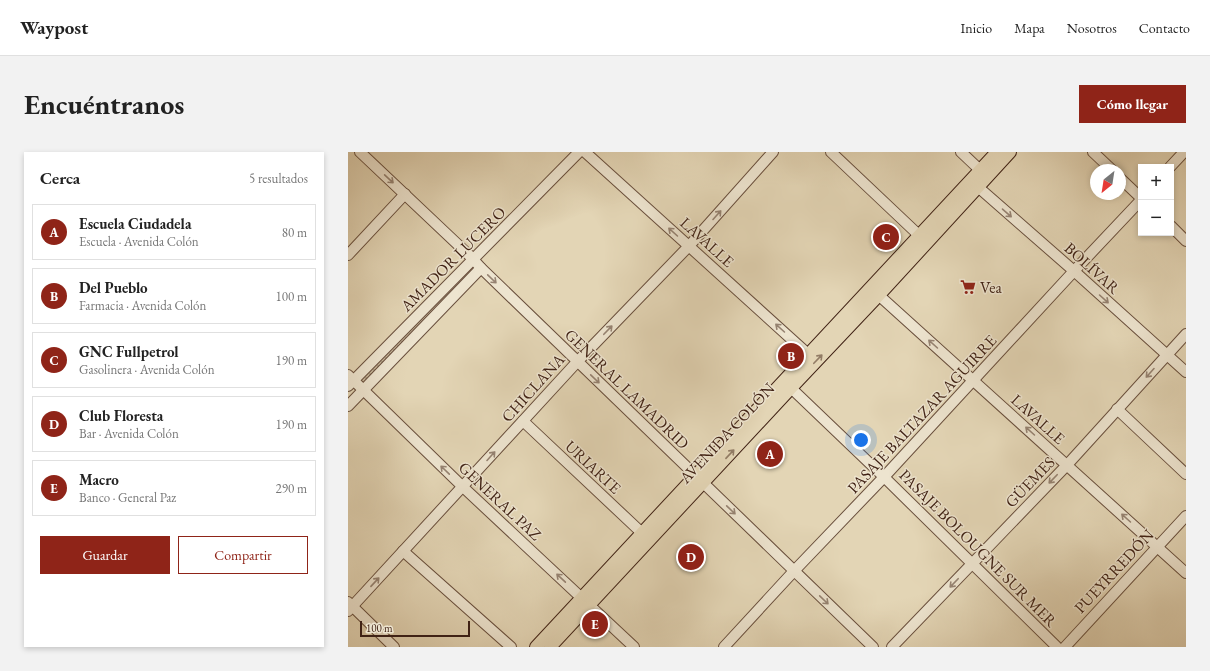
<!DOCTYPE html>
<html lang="es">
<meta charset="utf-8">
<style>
body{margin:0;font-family:"EB Garamond",serif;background:#f2f2f2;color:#222}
.controls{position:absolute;right:12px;top:12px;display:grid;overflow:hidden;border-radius:0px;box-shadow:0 2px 6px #0003}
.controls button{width:36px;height:36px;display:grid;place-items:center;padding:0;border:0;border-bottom:1px solid #e0e0e0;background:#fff;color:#222;font:20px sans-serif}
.compass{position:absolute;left:742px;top:12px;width:36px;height:36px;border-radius:50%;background:#fff;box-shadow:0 2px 6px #0003;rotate:210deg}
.scale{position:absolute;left:12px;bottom:10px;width:110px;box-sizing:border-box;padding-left:4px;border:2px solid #402215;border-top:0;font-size:11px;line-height:14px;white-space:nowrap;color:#402215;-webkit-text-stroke:3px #ede4cf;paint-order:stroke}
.you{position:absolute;left:513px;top:288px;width:14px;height:14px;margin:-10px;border:3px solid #fff;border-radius:50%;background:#1a73e8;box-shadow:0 0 0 6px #1a73e833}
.badge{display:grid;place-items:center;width:26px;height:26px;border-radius:50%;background:#8f2418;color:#fff;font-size:13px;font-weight:700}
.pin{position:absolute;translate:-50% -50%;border:2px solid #fff;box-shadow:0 1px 4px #0006}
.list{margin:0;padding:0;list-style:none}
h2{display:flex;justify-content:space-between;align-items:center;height:52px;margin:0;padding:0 16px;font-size:17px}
h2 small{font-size:13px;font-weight:400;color:#767676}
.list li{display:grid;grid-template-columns:26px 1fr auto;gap:12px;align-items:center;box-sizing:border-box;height:56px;margin:0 8px 8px;padding:0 8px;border:1px solid #e0e0e0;border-radius:0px}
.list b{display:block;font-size:15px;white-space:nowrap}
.list p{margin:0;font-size:13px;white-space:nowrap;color:#767676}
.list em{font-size:13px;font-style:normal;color:#767676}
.actions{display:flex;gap:8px;padding:12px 16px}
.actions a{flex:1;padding:9px 0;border:1px solid #8f2418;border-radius:0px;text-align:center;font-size:14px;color:#8f2418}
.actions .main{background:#8f2418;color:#fff}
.map{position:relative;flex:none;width:838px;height:495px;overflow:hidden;border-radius:0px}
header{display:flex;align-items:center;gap:24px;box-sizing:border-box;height:56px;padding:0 20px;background:#fff;border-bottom:1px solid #e0e0e0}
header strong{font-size:19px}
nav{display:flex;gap:22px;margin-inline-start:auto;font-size:14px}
.intro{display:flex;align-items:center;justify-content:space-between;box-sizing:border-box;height:96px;padding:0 24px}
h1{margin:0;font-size:28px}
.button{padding:10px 18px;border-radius:0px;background:#8f2418;color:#fff;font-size:14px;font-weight:700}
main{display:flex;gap:24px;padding:0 24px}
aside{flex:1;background:#fff;border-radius:0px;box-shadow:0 2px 6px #0003}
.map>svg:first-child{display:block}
.park{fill:url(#park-dots);stroke:#846c58}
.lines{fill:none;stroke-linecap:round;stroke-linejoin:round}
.minor-casing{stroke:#694f3d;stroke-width:12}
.major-casing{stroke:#402215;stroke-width:14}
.minor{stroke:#ede4cf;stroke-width:10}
.major{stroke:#e3d5b5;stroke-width:12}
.oneway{stroke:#968372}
.oneway2{stroke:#927c65}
.labels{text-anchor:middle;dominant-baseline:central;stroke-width:3;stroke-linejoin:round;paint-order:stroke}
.street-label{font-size:16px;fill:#402215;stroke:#ede4cf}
.poi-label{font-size:16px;fill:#402215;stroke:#ede4cf;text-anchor:start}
</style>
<header>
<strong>Waypost</strong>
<nav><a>Inicio</a><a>Mapa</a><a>Nosotros</a><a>Contacto</a></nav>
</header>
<div class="intro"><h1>Encuéntranos</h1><a class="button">Cómo llegar</a></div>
<main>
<aside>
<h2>Cerca<small>5 resultados</small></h2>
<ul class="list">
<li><span class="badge">A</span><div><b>Escuela Ciudadela</b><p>Escuela · Avenida Colón</p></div><em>80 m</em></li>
<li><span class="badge">B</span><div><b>Del Pueblo</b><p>Farmacia · Avenida Colón</p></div><em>100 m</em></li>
<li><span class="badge">C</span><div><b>GNC Fullpetrol</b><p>Gasolinera · Avenida Colón</p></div><em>190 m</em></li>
<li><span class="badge">D</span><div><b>Club Floresta</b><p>Bar · Avenida Colón</p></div><em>190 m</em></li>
<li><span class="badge">E</span><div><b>Macro</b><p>Banco · General Paz</p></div><em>290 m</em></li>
</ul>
<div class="actions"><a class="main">Guardar</a><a>Compartir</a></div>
</aside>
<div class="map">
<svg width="838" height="495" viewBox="0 0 838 495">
<defs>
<pattern id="park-dots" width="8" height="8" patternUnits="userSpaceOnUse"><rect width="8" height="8" fill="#c7b79a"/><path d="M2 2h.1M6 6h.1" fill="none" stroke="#a3947c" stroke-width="1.8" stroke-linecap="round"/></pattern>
</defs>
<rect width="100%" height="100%" fill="#e3d5b5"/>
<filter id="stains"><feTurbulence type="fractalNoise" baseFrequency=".005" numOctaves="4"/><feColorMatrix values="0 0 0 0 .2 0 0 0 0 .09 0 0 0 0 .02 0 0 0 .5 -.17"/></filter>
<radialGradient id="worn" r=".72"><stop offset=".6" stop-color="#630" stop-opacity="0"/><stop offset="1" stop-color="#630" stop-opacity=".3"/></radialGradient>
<path class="park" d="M125,113L128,117L16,234L10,229Z"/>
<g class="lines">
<defs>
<g id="minor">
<path d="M12,0L123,105L133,116L525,495"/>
<path d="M237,0L461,203"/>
<path d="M483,0L576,88"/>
<path d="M613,0L632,18"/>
<path d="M745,0L764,18"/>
<path d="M822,15L836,0"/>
<path d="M772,26L793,46"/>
<path d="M630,35L726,119L838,220"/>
<path d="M823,74L838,89"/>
<path d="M0,103L57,42"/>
<path d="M525,138L838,421"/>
<path d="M0,223L115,335L286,495"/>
<path d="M0,234L231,0"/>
<path d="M443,236L536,325L709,495"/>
<path d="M0,254L133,116"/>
<path d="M769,257L838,322"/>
<path d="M175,269L295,382"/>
<path d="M55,399L163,495"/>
<path d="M0,450L46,495"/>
<path d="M0,459L229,210L341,94L425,0"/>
<path d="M376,495L446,419L536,325L726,119L793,48"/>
<path d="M544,495L719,313L838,182"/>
<path d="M717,495L838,364"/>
</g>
<g id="major">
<path d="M188,495L649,0"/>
<path d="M202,495L443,236L531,143L662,0"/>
</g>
</defs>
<use href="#minor" class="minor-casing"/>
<use href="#major" class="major-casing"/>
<use href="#minor" class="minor"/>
<use href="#major" class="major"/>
</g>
<defs><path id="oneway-shaft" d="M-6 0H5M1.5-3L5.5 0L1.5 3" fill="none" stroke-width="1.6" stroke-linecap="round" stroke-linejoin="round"/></defs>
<g class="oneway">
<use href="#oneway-shaft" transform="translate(41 27) rotate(43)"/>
<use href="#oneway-shaft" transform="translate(659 61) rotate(41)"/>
<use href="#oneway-shaft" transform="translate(369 63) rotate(-48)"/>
<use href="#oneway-shaft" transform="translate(325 80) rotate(-138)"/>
<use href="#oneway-shaft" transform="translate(144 127) rotate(44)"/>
<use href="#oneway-shaft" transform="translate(756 147) rotate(42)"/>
<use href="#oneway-shaft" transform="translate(432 176) rotate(-138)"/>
<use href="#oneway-shaft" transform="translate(260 178) rotate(-46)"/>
<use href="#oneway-shaft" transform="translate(585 192) rotate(-138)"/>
<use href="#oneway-shaft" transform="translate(802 221) rotate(132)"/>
<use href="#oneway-shaft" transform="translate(247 227) rotate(44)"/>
<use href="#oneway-shaft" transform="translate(682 279) rotate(-138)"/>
<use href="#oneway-shaft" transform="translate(143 304) rotate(-48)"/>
<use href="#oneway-shaft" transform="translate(97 318) rotate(-136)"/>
<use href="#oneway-shaft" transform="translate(705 327) rotate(134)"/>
<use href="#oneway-shaft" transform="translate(383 358) rotate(44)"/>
<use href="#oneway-shaft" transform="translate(778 366) rotate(-138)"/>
<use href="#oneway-shaft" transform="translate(213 426) rotate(-137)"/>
<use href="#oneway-shaft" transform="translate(27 430) rotate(-47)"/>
<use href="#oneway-shaft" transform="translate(606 431) rotate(134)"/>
<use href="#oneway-shaft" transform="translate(476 448) rotate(44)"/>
</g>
<g class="oneway2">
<use href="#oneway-shaft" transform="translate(470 207) rotate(-46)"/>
<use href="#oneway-shaft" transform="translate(382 302) rotate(-47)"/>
</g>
<defs>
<symbol id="supermarket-bare" viewBox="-9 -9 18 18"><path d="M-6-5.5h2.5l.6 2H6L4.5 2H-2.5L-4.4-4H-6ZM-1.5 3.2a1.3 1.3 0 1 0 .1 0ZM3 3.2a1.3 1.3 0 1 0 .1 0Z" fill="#8f2418" stroke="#ede4cf" stroke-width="2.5" paint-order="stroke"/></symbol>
</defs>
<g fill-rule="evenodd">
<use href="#supermarket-bare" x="609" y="124" width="22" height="22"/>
</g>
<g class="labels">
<g class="street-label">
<text transform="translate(359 90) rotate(42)">LAVALLE</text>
<text transform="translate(105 107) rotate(-45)">AMADOR LUCERO</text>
<text transform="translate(744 116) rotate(42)">BOLÍVAR</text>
<text transform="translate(185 236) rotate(-48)">CHICLANA</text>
<text transform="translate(279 237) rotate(44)">GENERAL LAMADRID</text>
<text transform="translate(574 262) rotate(-47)">PASAJE BALTAZAR AGUIRRE</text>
<text transform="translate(690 267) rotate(42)">LAVALLE</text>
<text transform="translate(379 281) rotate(-47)">AVENIDA COLÓN</text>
<text transform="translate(245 315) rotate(43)">URIARTE</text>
<text transform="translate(682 330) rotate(-46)">GÜEMES</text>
<text transform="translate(152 349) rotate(43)">GENERAL PAZ</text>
<text transform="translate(630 396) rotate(45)">PASAJE BOLOUGNE SUR MER</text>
<text transform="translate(766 419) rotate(-47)">PUEYRREDÓN</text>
</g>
<g class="poi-label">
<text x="632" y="135">Vea</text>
</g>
</g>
<rect width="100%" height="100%" filter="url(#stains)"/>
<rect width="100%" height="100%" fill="url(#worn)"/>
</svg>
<div class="controls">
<button>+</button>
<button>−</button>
</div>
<svg class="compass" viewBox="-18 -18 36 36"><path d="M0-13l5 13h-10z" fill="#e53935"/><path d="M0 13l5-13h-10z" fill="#767676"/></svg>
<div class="scale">100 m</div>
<div class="you"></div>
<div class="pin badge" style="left:422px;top:302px">A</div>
<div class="pin badge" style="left:443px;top:204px">B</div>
<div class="pin badge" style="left:538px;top:85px">C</div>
<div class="pin badge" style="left:343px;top:405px">D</div>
<div class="pin badge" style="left:247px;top:472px">E</div>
</div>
</main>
